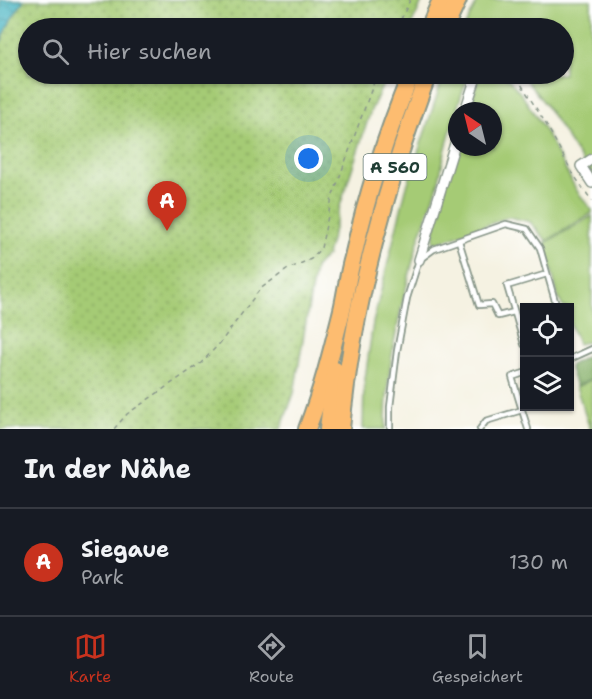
<!DOCTYPE html>
<html lang="de">
<meta charset="utf-8">
<style>
body{margin:0;font-family:"Shantell Sans",sans-serif;background:#242831;color:#f1f3f6}
.controls{position:absolute;right:18px;bottom:18px;display:grid;overflow:hidden;border-radius:0px;box-shadow:0 2px 4px #0004}
.controls button{width:54px;height:54px;display:grid;place-items:center;padding:0;border:0;border-bottom:2px solid #363941;background:#171b24;color:#f1f3f6;font:30px sans-serif}
.compass{position:absolute;left:448px;top:102px;width:54px;height:54px;border-radius:50%;background:#171b24;box-shadow:0 2px 4px #0004;rotate:325deg}
.you{position:absolute;left:309px;top:159px;width:21px;height:21px;margin:-15px;border:4px solid #fff;border-radius:50%;background:#1a73e8;box-shadow:0 0 0 9px #1a73e833}
.badge{display:grid;place-items:center;width:39px;height:39px;border-radius:50%;background:#c8321e;color:#fff;font-size:20px;font-weight:700}
.pin{position:absolute;translate:-50% -50px;filter:drop-shadow(0 2px 3px #0008)}
.pin::after{content:'';position:absolute;top:32px;width:21px;height:18px;background:inherit;clip-path:polygon(0 0,100% 0,50% 100%)}
.list{margin:0;padding:0;list-style:none}
h2{display:flex;justify-content:space-between;align-items:center;height:78px;margin:0;padding:0 24px;font-size:26px}
h2 small{font-size:20px;font-weight:400;color:#9ea1a6}
.list li{display:grid;grid-template-columns:39px 1fr auto;gap:18px;align-items:center;box-sizing:border-box;height:108px;padding:0 24px;border-top:2px solid #363941}
.list b{display:block;font-size:22px;white-space:nowrap}
.list p{margin:0;font-size:20px;white-space:nowrap;color:#9ea1a6}
.list em{font-size:20px;font-style:normal;color:#9ea1a6}
.icon{flex:none;width:33px;height:33px;fill:none;stroke:currentColor;stroke-width:2;stroke-linecap:round;stroke-linejoin:round}
.map{position:relative;flex:none;width:592px;height:429px;overflow:hidden}
.search{position:absolute;background:#171b24;box-shadow:0 2px 4px #0004;left:18px;right:18px;top:18px;height:66px;display:flex;align-items:center;gap:15px;box-sizing:border-box;padding:0 21px;border-radius:33px;color:#9ea1a6;font-size:22px}
.sheet{height:186px;background:#171b24}
nav{display:flex;justify-content:space-around;align-items:center;box-sizing:border-box;height:84px;border-top:2px solid #363941;background:#171b24;font-size:16px;color:#9ea1a6}
nav a{display:grid;justify-items:center;gap:3px}
nav .on{color:#c8321e}
.map>svg:first-child{display:block}
.grass{fill:#a5cb75;stroke:#628454;stroke-width:1.5}
.forest{fill:url(#forest-crowns);stroke:#52764d;stroke-width:1.5}
.park{fill:url(#park-dots);stroke:#628454;stroke-width:1.5}
.water{fill:url(#water-waves);stroke:#32787a;stroke-width:1.5}
.lines{fill:none;stroke-linecap:round;stroke-linejoin:round}
.service-casing{stroke:#8a988b;stroke-width:8}
.minor-casing{stroke:#8a988b;stroke-width:12}
.motorway-casing{stroke:#8a988b;stroke-width:20}
.path{stroke:#8a988b;stroke-width:1.5;stroke-dasharray:4.5 4.5;stroke-linecap:butt}
.service{stroke:#fff;stroke-width:4.5}
.minor{stroke:#fff;stroke-width:9}
.motorway{stroke:#fdbc6f;stroke-width:16}
.labels{text-anchor:middle;dominant-baseline:central;stroke-width:6;stroke-linejoin:round;paint-order:stroke}
.shield{fill:#fff;stroke:#627771;stroke-width:1.5}
.shield-label{font-size:16px;font-weight:bold;fill:#1f3d34}
</style>
<div class="map">
<svg width="592" height="429" viewBox="0 0 592 429">
<defs>
<pattern id="forest-crowns" width="20" height="18" patternUnits="userSpaceOnUse" patternTransform="scale(1.5)"><rect width="20" height="18" fill="#84af66"/><path d="M2 6a3 3 0 1 1 6 0M12 15a3 3 0 1 1 6 0" fill="none" stroke="#6b9055"/></pattern>
<pattern id="park-dots" width="8" height="8" patternUnits="userSpaceOnUse" patternTransform="scale(1.5)"><rect width="8" height="8" fill="#a5cb75"/><path d="M2 2h.1M6 6h.1" fill="none" stroke="#86a661" stroke-width="1.8" stroke-linecap="round"/></pattern>
<pattern id="water-waves" width="16" height="10" patternUnits="userSpaceOnUse" patternTransform="scale(1.5)"><rect width="16" height="10" fill="#45b3c1"/><path d="M0 5q4-4 8 0t8 0" fill="none" stroke="#39939e"/></pattern>
</defs>
<rect width="100%" height="100%" fill="#fff"/>
<filter id="ink" filterUnits="userSpaceOnUse"><feTurbulence type="fractalNoise" baseFrequency=".0167" numOctaves="2"/><feDisplacementMap in="SourceGraphic" scale="12" xChannelSelector="R" yChannelSelector="G"/><feConvolveMatrix kernelMatrix="1 2 1 2 8 2 1 2 1" color-interpolation-filters="sRGB"/></filter>
<filter id="wash" filterUnits="userSpaceOnUse"><feTurbulence type="fractalNoise" baseFrequency=".008" numOctaves="4" result="noise"/><feDisplacementMap in="SourceGraphic" scale="24" xChannelSelector="R" yChannelSelector="G"/><feGaussianBlur stdDeviation="1.35" result="paint"/><feColorMatrix in="noise" values="0 0 0 0 0 0 0 0 0 0 0 0 0 0 0 0 0 1.4 0 .05"/><feComposite in="paint" operator="in"/></filter>
<g filter="url(#wash)">
<rect width="100%" height="100%" fill="#f5f2e2"/>
<g class="grass">
<path d="M478,0H591L592,177L545,104L521,74H564V28H464Z"/>
<path d="M444,74H469C460,98 452,123 446,148C442,161 441,175 437,188C431,208 421,228 416,249C401,307 385,368 386,429H363L364,386L373,323L406,189Z"/>
<path d="M487,74H499L509,80L522,95L543,127L577,191L592,210V213L547,241L530,222L509,217L434,244C430,229 452,166 457,147H493V111H469L478,79Z"/>
<path d="M592,216V341L578,344L570,324V308L563,307L558,297L545,243Z"/>
<path d="M592,379V429H590L576,387Z"/>
</g>
<path class="forest" d="M592,354V379L576,387L570,369V365Z"/>
<path class="park" d="M0,0H423L410,28H28V74H388L371,110L340,206L327,255L315,268L294,393L281,429H0Z"/>
<path class="water" d="M0,0H24L12,18L0,44Z"/>
</g>
<g filter="url(#ink)">
<g class="lines">
<defs>
<g id="service">
<path d="M459,241L479,305L492,304L498,316L514,312"/>
<path d="M524,344L507,286L547,274"/>
<path d="M570,359L592,349"/>
<path d="M522,410L512,377L524,373"/>
<path d="M390,429V407L397,351L407,298L419,260L434,249L506,224L527,229L540,248L557,308"/>
<path d="M480,429L486,421L522,410L528,429"/>
</g>
<g id="minor">
<path d="M465,111L477,74"/>
<path d="M592,159L581,166L592,183"/>
<path d="M419,260L457,137"/>
</g>
<g id="motorway">
<path d="M429,28L441,0"/>
<path d="M445,28L458,0"/>
<path d="M307,429C322,390 332,350 342,310C346,293 348,274 353,257C367,194 387,133 411,74"/>
<path d="M328,429L335,370"/>
<path d="M341,429C352,307 385,188 428,74"/>
</g>
</defs>
<use href="#service" class="service-casing"/>
<use href="#minor" class="minor-casing"/>
<use href="#motorway" class="motorway-casing"/>
<g class="path">
<path d="M399,25L409,28"/>
<path d="M397,28L410,0"/>
<path d="M508,74L518,79L546,124L573,174L592,201"/>
<path d="M114,429L127,414L201,363L220,343L260,289L288,269L311,259L321,248L332,198L377,74"/>
</g>
<use href="#service" class="service"/>
<use href="#minor" class="minor"/>
<use href="#motorway" class="motorway"/>
</g>
</g>
<g class="labels">
<rect class="shield" x="363.5" y="154" width="63" height="26" rx="4.5"/>
<g class="shield-label">
<text x="395" y="167">A 560</text>
</g>
</g>
</svg>
<div class="controls">
<button><svg class="icon" aria-label="locate" viewBox="0 0 24 24"><circle cx="12" cy="12" r="6"/><path d="M12 2v4M12 18v4M2 12h4M18 12h4"/></svg></button>
<button><svg class="icon" aria-label="layers" viewBox="0 0 24 24"><path d="M12 4l9 5-9 5-9-5zM3 14l9 5 9-5"/></svg></button>
</div>
<svg class="compass" viewBox="-18 -18 36 36"><path d="M0-13l5 13h-10z" fill="#e53935"/><path d="M0 13l5-13h-10z" fill="#9ea1a6"/></svg>
<div class="you"></div>
<div class="pin badge" style="left:167px;top:231px">A</div>
<div class="search"><svg class="icon" aria-label="search" viewBox="0 0 24 24"><circle cx="10" cy="10" r="6"/><path d="M15 15l6 6"/></svg>Hier suchen</div>
</div>
<section class="sheet">
<h2>In der Nähe<small></small></h2>
<ul class="list">
<li><span class="badge">A</span><div><b>Siegaue</b><p>Park</p></div><em>130 m</em></li>
</ul>
</section>
<nav>
<a class="on"><svg class="icon" aria-label="map" viewBox="0 0 24 24"><path d="M3 6l6-2 6 2 6-2v14l-6 2-6-2-6 2zM9 4v14M15 6v14"/></svg>Karte</a>
<a><svg class="icon" aria-label="directions" viewBox="0 0 24 24"><path d="M12 3l9 9-9 9-9-9zM9 14v-3h6M13 9l2 2-2 2"/></svg>Route</a>
<a><svg class="icon" aria-label="saved" viewBox="0 0 24 24"><path d="M7 4h10v16l-5-4-5 4z"/></svg>Gespeichert</a>
</nav>
